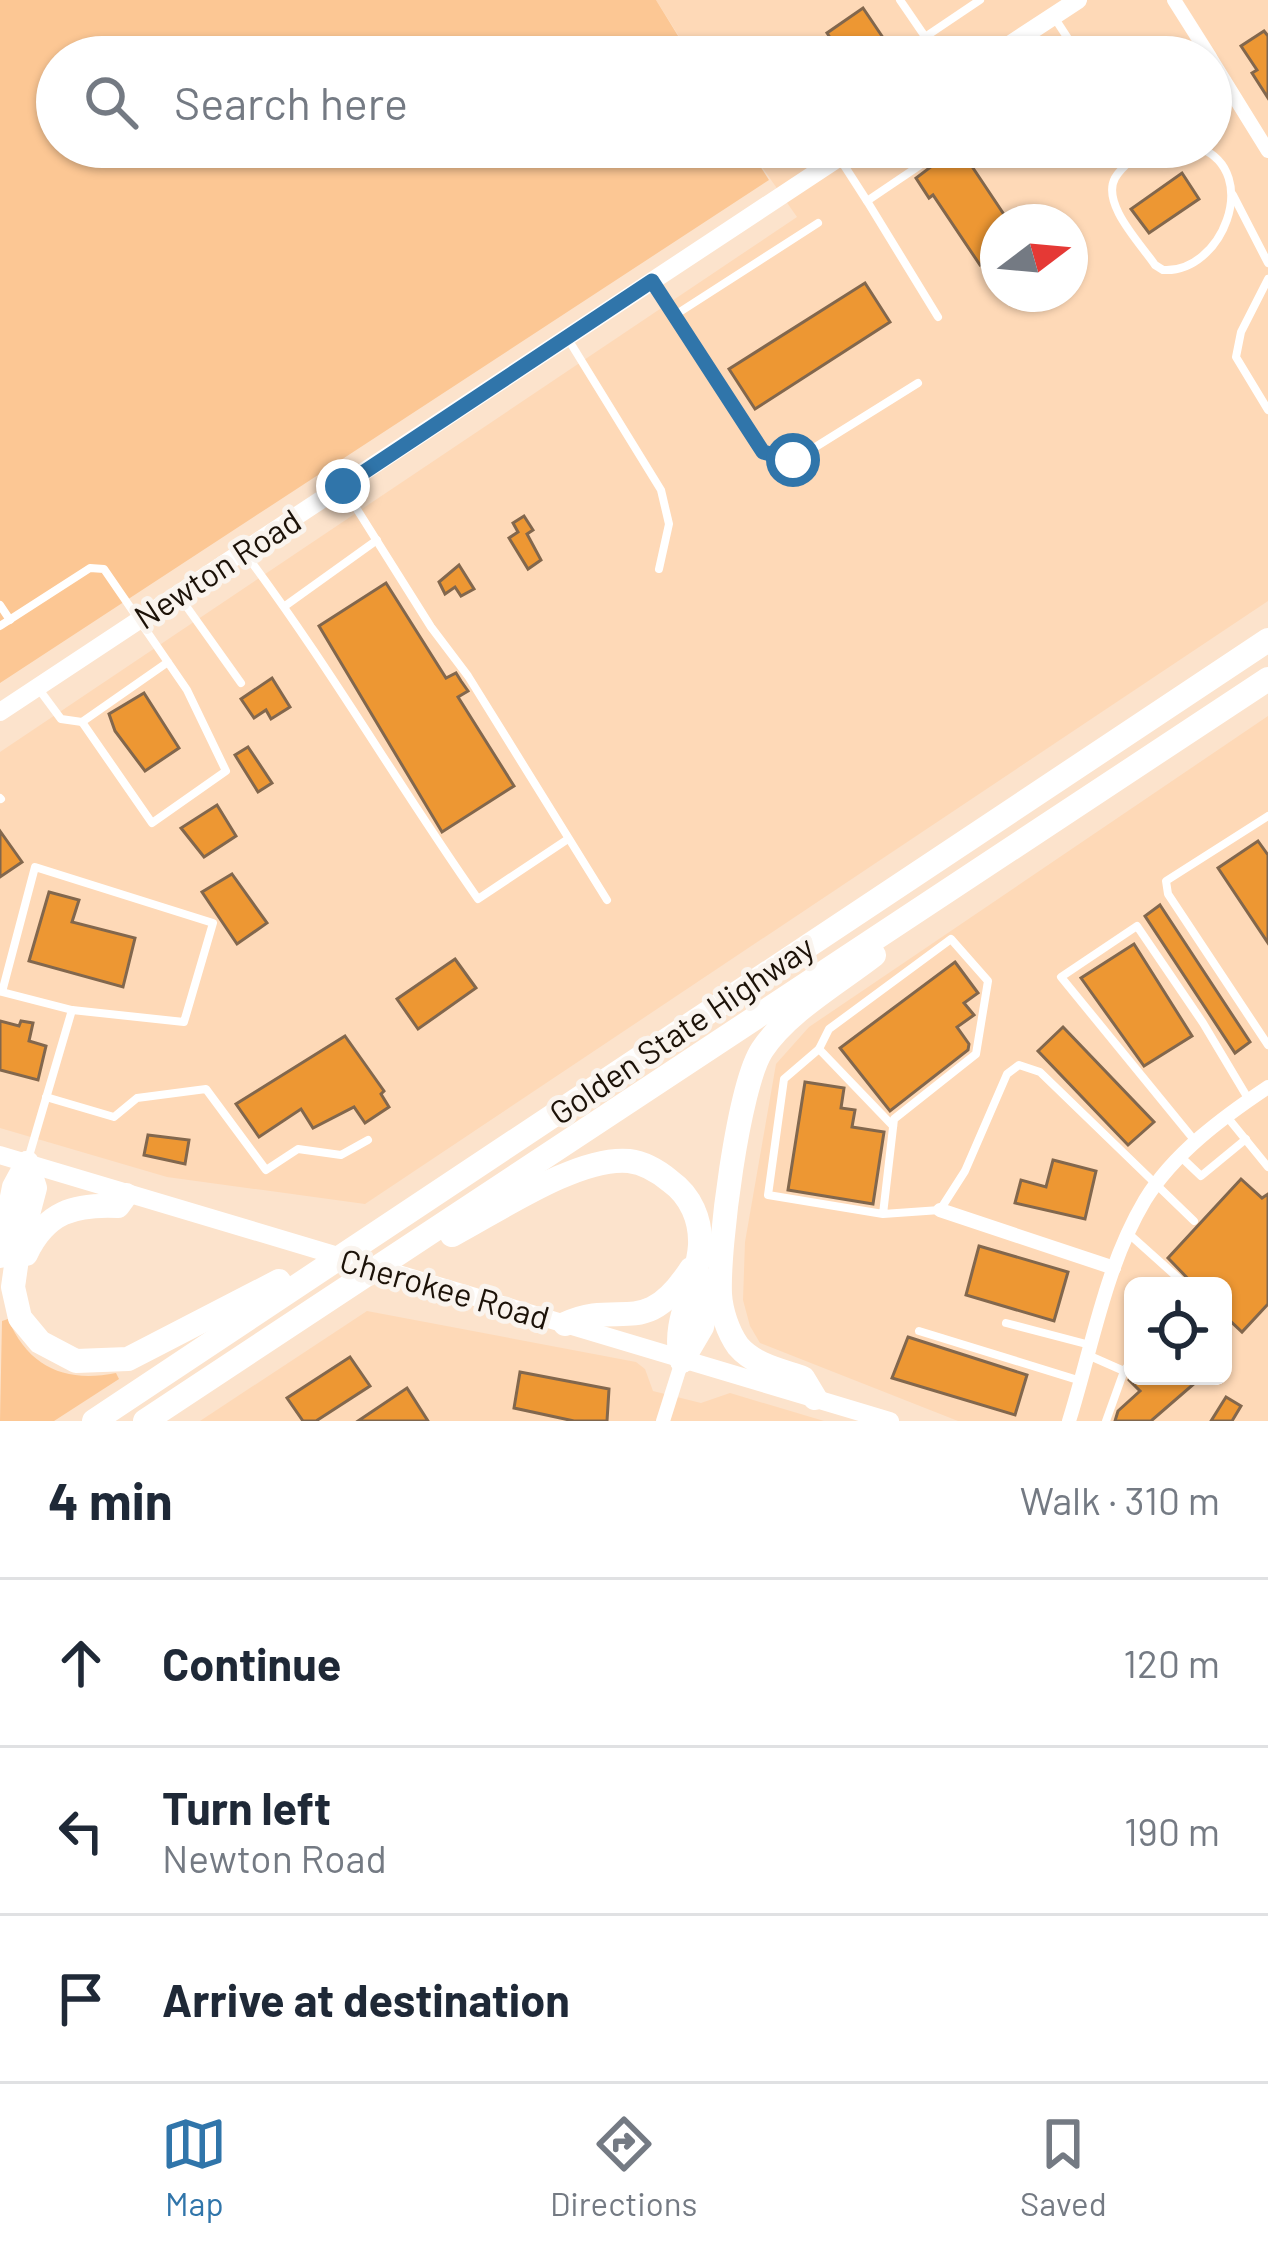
<!DOCTYPE html>
<meta charset="utf-8">
<style>
body{margin:0;font-family:Barlow,sans-serif;background:#f2f2f3;color:#1f2937}
.controls{position:absolute;right:36px;bottom:36px;display:grid;overflow:hidden;border-radius:18px;box-shadow:0 3px 9px #0004}
.controls button{width:108px;height:108px;display:grid;place-items:center;padding:0;border:0;border-bottom:3px solid #e0e1e3;background:#fff;color:#1f2937;font:60px sans-serif}
.compass{position:absolute;left:980px;top:204px;width:108px;height:108px;border-radius:50%;background:#fff;box-shadow:0 3px 9px #0004;rotate:74deg}
.stop{position:absolute;width:36px;height:36px;margin:-27px;border:9px solid #3075aa;border-radius:50%;background:#fff}
.stop.end{background:#3075aa;border-color:#fff;box-shadow:0 3px 12px #0008}
.list{margin:0;padding:0;list-style:none}
h2{display:flex;justify-content:space-between;align-items:center;height:156px;margin:0;padding:0 48px;font-size:51px}
h2 small{font-size:39px;font-weight:400;color:#747a83}
.list li{display:grid;grid-template-columns:78px 1fr auto;gap:36px;align-items:center;box-sizing:border-box;height:168px;padding:0 48px;border-top:3px solid #e0e1e3}
.list b{display:block;font-size:45px;white-space:nowrap}
.list p{margin:0;font-size:39px;white-space:nowrap;color:#747a83}
.list em{font-size:39px;font-style:normal;color:#747a83}
.icon{flex:none;width:66px;height:66px;fill:none;stroke:currentColor;stroke-width:2;stroke-linecap:round;stroke-linejoin:round}
.map{position:relative;flex:none;width:1268px;height:1421px;overflow:hidden}
.search{position:absolute;background:#fff;box-shadow:0 3px 9px #0004;left:36px;right:36px;top:36px;height:132px;display:flex;align-items:center;gap:30px;box-sizing:border-box;padding:0 42px;border-radius:66px;color:#747a83;font-size:45px}
.sheet{height:660px;background:#fff}
nav{display:flex;justify-content:space-around;align-items:center;box-sizing:border-box;height:168px;border-top:3px solid #e0e1e3;background:#fff;font-size:33px;color:#747a83}
nav a{display:grid;justify-items:center;gap:6px}
nav .on{color:#3075aa}
.map>svg:first-child{display:block}
.built{fill:#fed9b7;fill-rule:evenodd}
.green{fill:#fcc794}
.building{fill:#ed9733;stroke:#82674d;stroke-width:3}
.lines{fill:none;stroke-linecap:round;stroke-linejoin:round}
.lane{stroke:#fff;stroke-width:8}
.street{stroke:#fff;stroke-width:14}
.secondary{stroke:#fff;stroke-width:18}
.highway{stroke:#fff;stroke-width:24}
.route{stroke:#3075aa;stroke-width:15}
.labels{text-anchor:middle;dominant-baseline:central;stroke-width:10;stroke-linejoin:round;paint-order:stroke}
.street-label{font-size:33px;fill:#1c1208;stroke:#faf4ee}
</style>
<div class="map">
<svg width="1268" height="1421" viewBox="0 0 1268 1421">
<rect width="100%" height="100%" fill="#fce3cc"/>
<g class="built">
<path d="M656,0H1268V601L365,1204L167,1177L0,1128V752L797,217L748,147H1211V57H692ZM998,222H1070V294H998Z"/>
<path d="M1268,716V1421H958L760,1343L750,1326L743,1300L745,1242L776,1064L809,1027ZM1133,1286H1223V1376H1133Z"/>
<path d="M367,1311L636,1362L645,1369L653,1391L701,1403L730,1393L824,1421H200Z"/>
</g>
<g class="green">
<path d="M0,0H656L691,57H57V147H748L769,180L0,683Z"/>
<path d="M8,1319C29,1368 66,1383 116,1373L119,1379L54,1421H0L2,1321Z"/>
</g>
<g class="building">
<path d="M863,8L888,45L870,57H843L827,33Z"/>
<path d="M1264,31L1268,36V98L1252,73L1257,70L1241,46Z"/>
<path d="M957,147H967L977,161L971,165L1009,222H998V253L980,265L933,195L929,198L916,178Z"/>
<path d="M1182,173L1199,199L1149,233L1131,209Z"/>
<path d="M865,283L890,322L755,409L729,369Z"/>
<path d="M524,516L533,530L527,534L541,560L528,569L509,538L518,532L513,523Z"/>
<path d="M459,565L474,589L461,596L455,587L445,594L439,582Z"/>
<path d="M386,583L446,678L456,673L461,681L468,691L458,697L514,786L442,832L319,626Z"/>
<path d="M272,678L290,707L271,719L266,710L254,718L241,699Z"/>
<path d="M144,693L179,748L145,771L115,731L109,714Z"/>
<path d="M248,747L272,783L258,792L235,755Z"/>
<path d="M217,805L236,836L204,857L181,828Z"/>
<path d="M0,831L22,862L0,877Z"/>
<path d="M1258,841L1268,855V943L1218,868Z"/>
<path d="M232,874L267,923L237,944L202,892Z"/>
<path d="M49,892L79,900L72,922L135,938L123,987L29,961Z"/>
<path d="M1160,905L1250,1042L1235,1053L1145,916Z"/>
<path d="M1134,944L1192,1036L1144,1066L1081,978Z"/>
<path d="M455,959L476,988L418,1029L397,999Z"/>
<path d="M955,962L978,993L964,1003L974,1015L957,1027L969,1044L968,1050L890,1111L840,1048Z"/>
<path d="M0,1021L19,1026L21,1021L33,1023L29,1041L46,1046L38,1080L0,1070Z"/>
<path d="M1063,1027L1154,1122L1128,1145L1038,1051Z"/>
<path d="M345,1036L384,1091L381,1094L389,1107L365,1123L354,1107L313,1128L301,1109L259,1137L236,1104Z"/>
<path d="M805,1082L844,1088L841,1108L855,1110L852,1127L884,1132L873,1204L788,1190Z"/>
<path d="M148,1135L189,1140L185,1164L144,1155Z"/>
<path d="M1053,1160L1096,1171L1085,1219L1015,1203L1021,1180L1046,1187Z"/>
<path d="M1241,1179L1262,1198L1268,1194V1304L1242,1332L1223,1314V1286H1195L1168,1258Z"/>
<path d="M979,1246L1068,1272L1054,1321L966,1295Z"/>
<path d="M908,1337L1027,1375L1015,1415L892,1378Z"/>
<path d="M350,1357L370,1386L316,1421H303L287,1398Z"/>
<path d="M520,1372L609,1389L607,1421H574L514,1408Z"/>
<path d="M1131,1376H1203L1151,1421H1115L1118,1411L1140,1391L1129,1380Z"/>
<path d="M407,1388L428,1421H358Z"/>
<path d="M1226,1397L1241,1406L1232,1421H1211Z"/>
</g>
<g class="lines">
<g class="lane">
<path d="M900,0L939,57"/>
<path d="M1054,17L1080,57"/>
<path d="M925,37L980,0"/>
<path d="M1200,148C1262,173 1222,274 1163,270L1155,265C1141,244 1101,204 1115,178C1121,167 1134,158 1143,149Z"/>
<path d="M840,159L867,201L947,147"/>
<path d="M1233,195L1268,263"/>
<path d="M867,201L938,317"/>
<path d="M1268,279L1241,332L1236,357L1268,410"/>
<path d="M653,282L763,452L793,461L918,383"/>
<path d="M675,315L818,223"/>
<path d="M568,339L661,490L669,524L659,569"/>
<path d="M343,487L431,627L468,676L607,900"/>
<path d="M244,552C328,664 398,785 478,899L568,839"/>
<path d="M179,596L241,683"/>
<path d="M0,605L10,620"/>
<path d="M285,606L377,540"/>
<path d="M0,626L90,568L104,569L187,690L226,771L152,823L82,722L168,662"/>
<path d="M38,688L61,719L82,722"/>
<path d="M0,798L1,799"/>
<path d="M1268,816L1166,881L1168,894L1268,1045"/>
<path d="M35,867L213,923L184,1022L72,1010L2,992Z"/>
<path d="M819,1049L893,1126"/>
<path d="M46,1097L114,1117L137,1098L206,1089L266,1170L298,1149L341,1155L368,1140"/>
<path d="M1228,1118L1268,1167"/>
<path d="M1195,1141L1061,977L1137,926L1203,1023L1249,1100"/>
<path d="M29,1156L72,1010"/>
<path d="M1181,1157L1201,1176L1246,1139"/>
<path d="M883,1214L894,1119L976,1054L988,981L951,939L829,1029L819,1049L784,1079L768,1195L883,1214L940,1210L965,1171L1007,1074L1019,1065L1040,1072L1194,1221"/>
<path d="M1129,1234L1187,1286"/>
<path d="M1006,1323L1090,1345"/>
<path d="M919,1331L1081,1381"/>
<path d="M1090,1356L1124,1371L1133,1359"/>
<path d="M1106,1421L1124,1371"/>
</g>
<g class="street">
<path d="M1174,0L1210,57"/>
<path d="M1211,59L1268,151"/>
<path d="M940,1210L1114,1268"/>
<path d="M663,1421L682,1361"/>
<path d="M1069,1421C1092,1348 1105,1267 1145,1200C1174,1153 1223,1117 1268,1087"/>
</g>
<g class="secondary">
<path d="M991,57L1078,0"/>
<path d="M0,712L855,147"/>
<path d="M0,1155L890,1421"/>
</g>
<g class="highway">
<path d="M27,1163L35,1188L18,1252L13,1287L20,1318L40,1342L76,1361L128,1359L279,1281"/>
<path d="M452,1235C498,1211 578,1156 629,1161C645,1163 658,1171 670,1181C691,1196 701,1220 700,1245C698,1284 670,1324 682,1361"/>
<path d="M26,1254C46,1212 74,1204 118,1206L126,1195"/>
<path d="M0,1256L14,1187L27,1163"/>
<path d="M565,1324C621,1298 644,1341 691,1269"/>
<path d="M682,1361L702,1327L712,1280"/>
<path d="M815,1398L803,1378C780,1370 754,1365 738,1346C728,1332 721,1311 720,1294C718,1248 738,1087 762,1050C787,1012 838,983 874,955"/>
<path d="M94,1421L1268,640"/>
<path d="M145,1421L1268,679"/>
</g>
</g>
<g class="lines">
<path class="route" d="M343,486L652,281L763,452L793,460"/>
</g>
<g class="labels">
<g class="street-label">
<text transform="translate(217 568) rotate(-33)">Newton Road</text>
<text transform="translate(681 1029) rotate(-34)">Golden State Highway</text>
<text transform="translate(445 1288) rotate(16)">Cherokee Road</text>
</g>
</g>
</svg>
<div class="controls">
<button><svg class="icon" aria-label="locate" viewBox="0 0 24 24"><circle cx="12" cy="12" r="6"/><path d="M12 2v4M12 18v4M2 12h4M18 12h4"/></svg></button>
</div>
<svg class="compass" viewBox="-18 -18 36 36"><path d="M0-13l5 13h-10z" fill="#e53935"/><path d="M0 13l5-13h-10z" fill="#747a83"/></svg>
<div class="stop" style="left:793px;top:460px"></div>
<div class="stop end" style="left:343px;top:486px"></div>
<div class="search"><svg class="icon" aria-label="search" viewBox="0 0 24 24"><circle cx="10" cy="10" r="6"/><path d="M15 15l6 6"/></svg>Search here</div>
</div>
<section class="sheet">
<h2>4 min<small>Walk · 310 m</small></h2>
<ul class="list">
<li><svg class="icon" aria-label="ahead" viewBox="0 0 24 24"><path d="M12 20V5M6 11l6-6 6 6"/></svg><div><b>Continue</b></div><em>120 m</em></li>
<li><svg class="icon" aria-label="left" viewBox="0 0 24 24"><path d="M17 20v-9H6M10 6l-5 5 5 5"/></svg><div><b>Turn left</b><p>Newton Road</p></div><em>190 m</em></li>
<li><svg class="icon" aria-label="arrive" viewBox="0 0 24 24"><path d="M6 21V4h12l-3 4 3 4H6"/></svg><div><b>Arrive at destination</b></div></li>
</ul>
</section>
<nav>
<a class="on"><svg class="icon" aria-label="map" viewBox="0 0 24 24"><path d="M3 6l6-2 6 2 6-2v14l-6 2-6-2-6 2zM9 4v14M15 6v14"/></svg>Map</a>
<a><svg class="icon" aria-label="directions" viewBox="0 0 24 24"><path d="M12 3l9 9-9 9-9-9zM9 14v-3h6M13 9l2 2-2 2"/></svg>Directions</a>
<a><svg class="icon" aria-label="saved" viewBox="0 0 24 24"><path d="M7 4h10v16l-5-4-5 4z"/></svg>Saved</a>
</nav>
